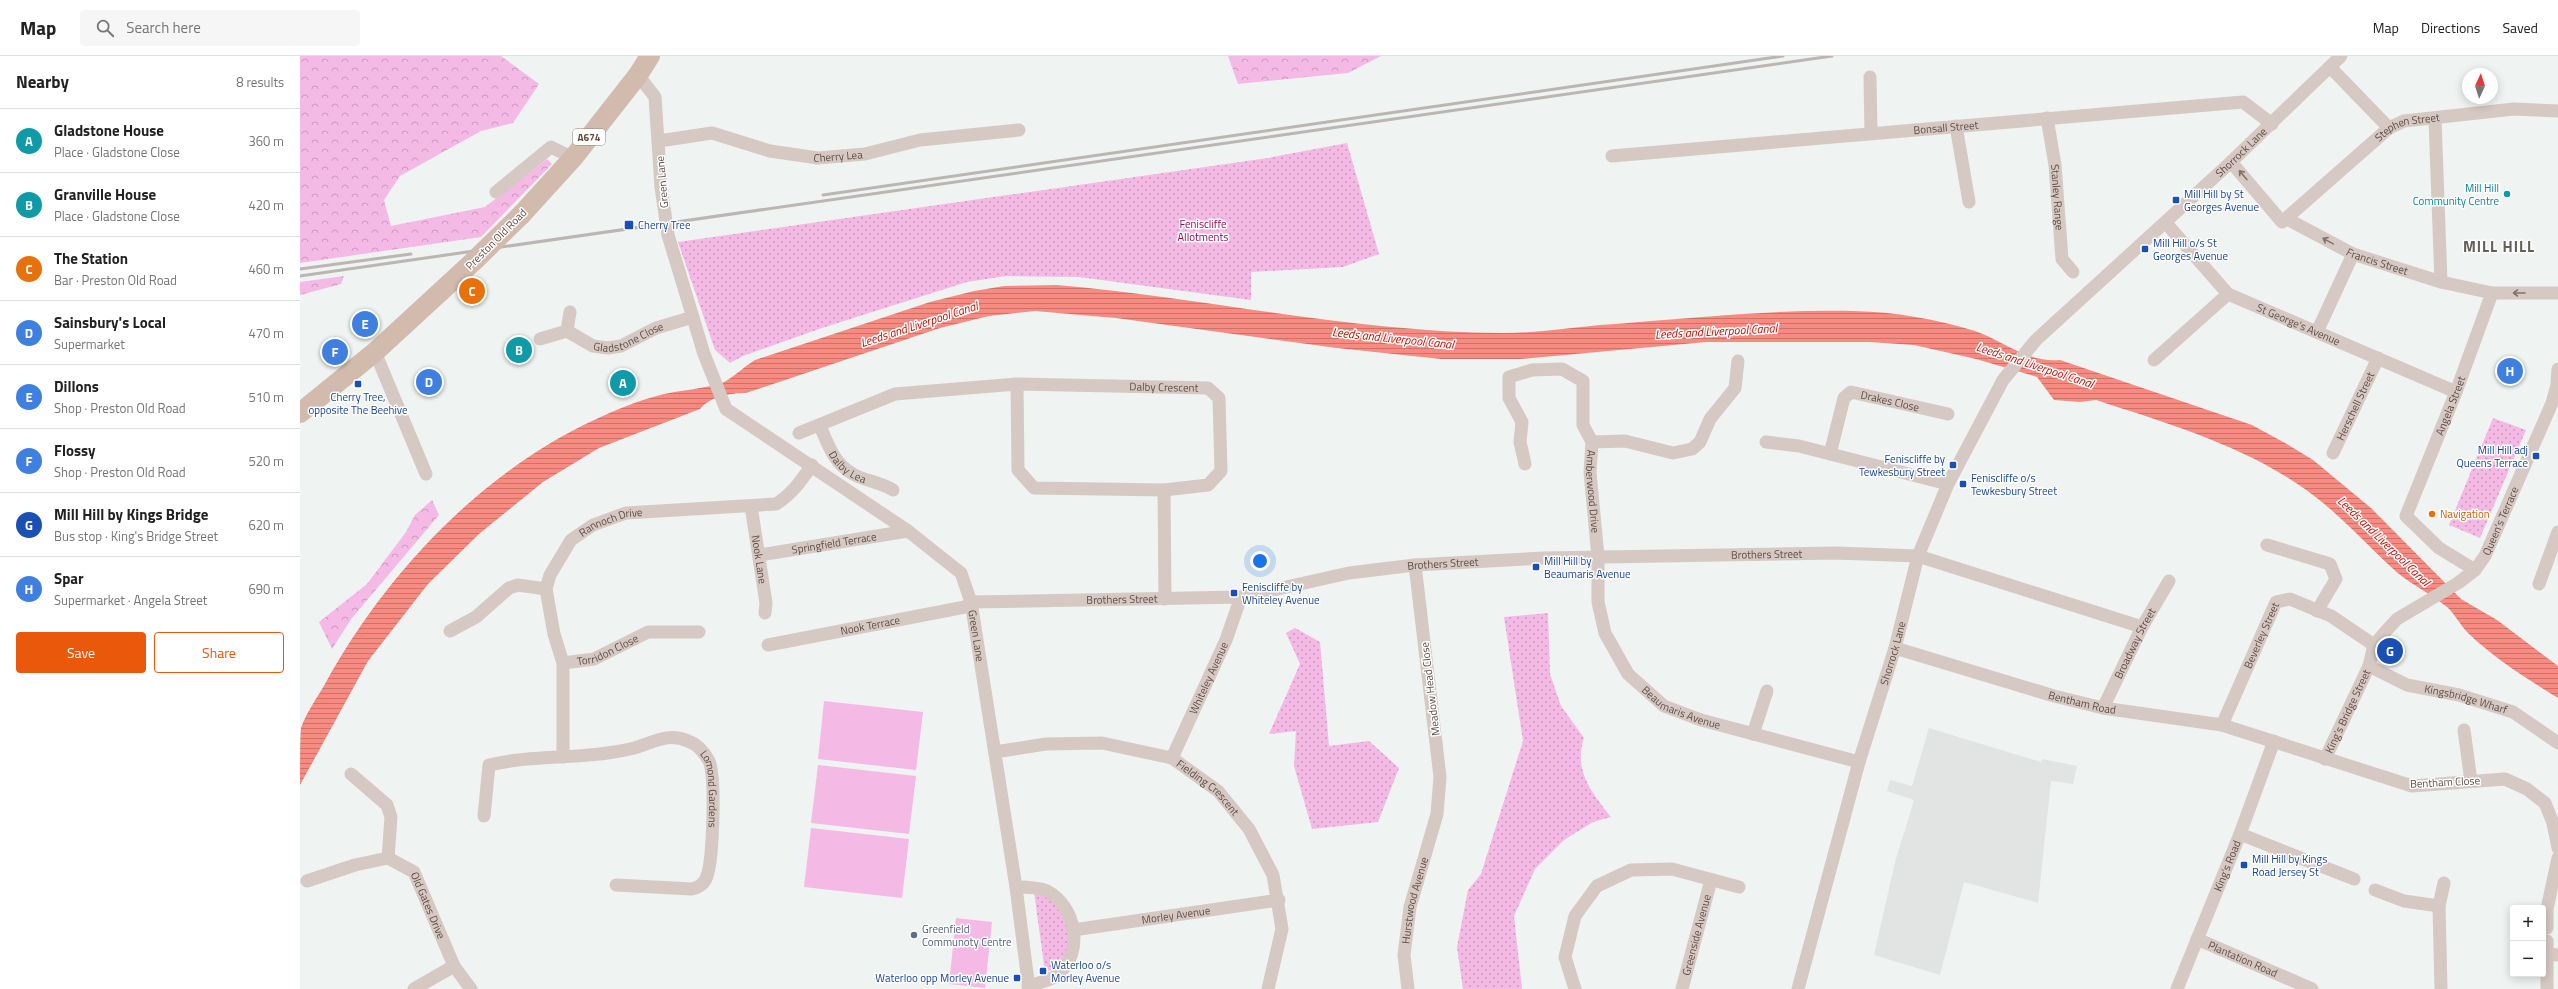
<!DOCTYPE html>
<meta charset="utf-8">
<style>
body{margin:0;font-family:"Titillium Web",sans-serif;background:#f6f6f6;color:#222}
.controls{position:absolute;right:12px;bottom:12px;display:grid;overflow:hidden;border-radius:4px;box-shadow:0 2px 10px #0003}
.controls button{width:36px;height:36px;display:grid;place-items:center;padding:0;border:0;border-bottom:1px solid #e0e0e0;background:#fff;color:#222;font:20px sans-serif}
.compass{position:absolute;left:2162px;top:12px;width:36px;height:36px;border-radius:50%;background:#fff;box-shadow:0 2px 10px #0003;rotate:4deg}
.you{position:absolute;left:960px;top:505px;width:14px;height:14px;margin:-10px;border:3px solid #fff;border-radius:50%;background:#1a73e8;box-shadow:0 0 0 6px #1a73e833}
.badge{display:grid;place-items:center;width:26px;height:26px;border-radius:50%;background:#ea580c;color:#fff;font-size:13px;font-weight:700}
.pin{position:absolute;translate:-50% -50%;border:2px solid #fff;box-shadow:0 1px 4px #0006}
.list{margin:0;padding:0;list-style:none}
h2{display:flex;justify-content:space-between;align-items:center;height:52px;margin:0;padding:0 16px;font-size:17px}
h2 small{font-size:13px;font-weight:400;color:#767676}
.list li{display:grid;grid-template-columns:26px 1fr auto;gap:12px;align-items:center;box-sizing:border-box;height:64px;padding:0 16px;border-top:1px solid #e0e0e0}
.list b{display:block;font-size:15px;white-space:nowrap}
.list p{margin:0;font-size:13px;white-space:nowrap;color:#767676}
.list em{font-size:13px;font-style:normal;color:#767676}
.actions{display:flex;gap:8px;padding:12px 16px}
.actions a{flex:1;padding:9px 0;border:1px solid #ea580c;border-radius:4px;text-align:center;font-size:14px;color:#ea580c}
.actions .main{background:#ea580c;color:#fff}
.icon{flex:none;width:22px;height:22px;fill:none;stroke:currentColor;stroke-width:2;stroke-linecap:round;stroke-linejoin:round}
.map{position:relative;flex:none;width:2258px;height:933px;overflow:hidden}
header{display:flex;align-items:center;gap:24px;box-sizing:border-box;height:56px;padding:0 20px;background:#fff;border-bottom:1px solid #e0e0e0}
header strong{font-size:19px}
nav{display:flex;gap:22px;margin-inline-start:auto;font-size:14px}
.search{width:280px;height:36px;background:#f6f6f6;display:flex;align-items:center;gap:10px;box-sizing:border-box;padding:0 14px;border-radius:4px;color:#767676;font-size:15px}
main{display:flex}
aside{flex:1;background:#fff}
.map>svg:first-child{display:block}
.education{fill:#e1e4e3}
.grass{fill:url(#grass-dots)}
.forest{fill:url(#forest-crowns)}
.pitch{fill:#f5b9e6}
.water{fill:url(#water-rules)}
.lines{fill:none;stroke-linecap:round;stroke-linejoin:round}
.minor{stroke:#d6c8c2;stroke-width:13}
.primary{stroke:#d2baac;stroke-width:20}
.rail{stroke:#bbb6b1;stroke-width:3}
.minor-bridge{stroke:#d6c8c2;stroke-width:13}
.primary-bridge{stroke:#d2baac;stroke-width:20}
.oneway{stroke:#83736a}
.culture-dot{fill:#0f9aa8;stroke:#fff;stroke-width:1.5}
.transit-dot{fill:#1a4fb4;stroke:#fff;stroke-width:1.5}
.food-dot{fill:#e8710a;stroke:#fff;stroke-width:1.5}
.service-dot{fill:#5c6f8a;stroke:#fff;stroke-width:1.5}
.labels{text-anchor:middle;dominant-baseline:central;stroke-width:3;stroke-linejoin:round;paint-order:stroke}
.shield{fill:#fff;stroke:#90837d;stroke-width:1}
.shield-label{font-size:10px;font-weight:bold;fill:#604e45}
.street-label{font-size:11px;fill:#604e45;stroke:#fff}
.culture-label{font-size:11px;fill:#0d838f;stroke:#fff;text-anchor:end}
.transit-label{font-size:11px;fill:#164399;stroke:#fff;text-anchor:start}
.park-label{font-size:11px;fill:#8b0c5c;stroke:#fff}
.food-label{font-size:11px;fill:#c56008;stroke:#fff;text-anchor:start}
.service-label{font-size:11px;fill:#4e5e75;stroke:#fff;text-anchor:start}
.water-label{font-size:12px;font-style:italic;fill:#b80e00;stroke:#fff}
.district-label{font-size:15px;font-weight:bold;letter-spacing:1px;fill:#66605b;stroke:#fff}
</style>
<header>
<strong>Map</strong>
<div class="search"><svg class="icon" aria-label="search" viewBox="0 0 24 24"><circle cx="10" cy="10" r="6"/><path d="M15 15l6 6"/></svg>Search here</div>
<nav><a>Map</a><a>Directions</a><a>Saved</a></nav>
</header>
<main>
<aside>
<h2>Nearby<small>8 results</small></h2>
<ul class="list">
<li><span class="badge" style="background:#0f9aa8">A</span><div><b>Gladstone House</b><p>Place · Gladstone Close</p></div><em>360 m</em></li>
<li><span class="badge" style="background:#0f9aa8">B</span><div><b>Granville House</b><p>Place · Gladstone Close</p></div><em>420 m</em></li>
<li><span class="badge" style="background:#e8710a">C</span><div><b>The Station</b><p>Bar · Preston Old Road</p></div><em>460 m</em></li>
<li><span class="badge" style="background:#3f7fe0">D</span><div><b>Sainsbury's Local</b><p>Supermarket</p></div><em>470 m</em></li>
<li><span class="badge" style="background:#3f7fe0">E</span><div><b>Dillons</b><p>Shop · Preston Old Road</p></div><em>510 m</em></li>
<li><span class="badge" style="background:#3f7fe0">F</span><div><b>Flossy</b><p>Shop · Preston Old Road</p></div><em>520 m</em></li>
<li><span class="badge" style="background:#1a4fb4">G</span><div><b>Mill Hill by Kings Bridge</b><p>Bus stop · King's Bridge Street</p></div><em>620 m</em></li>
<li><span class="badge" style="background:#3f7fe0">H</span><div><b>Spar</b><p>Supermarket · Angela Street</p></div><em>690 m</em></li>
</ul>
<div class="actions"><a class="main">Save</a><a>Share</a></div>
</aside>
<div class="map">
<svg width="2258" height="933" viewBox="0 0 2258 933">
<defs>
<pattern id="grass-dots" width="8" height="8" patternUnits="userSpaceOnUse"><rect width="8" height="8" fill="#f5b9e6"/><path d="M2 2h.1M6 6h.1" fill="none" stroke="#ca99bc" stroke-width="1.8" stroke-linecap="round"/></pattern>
<pattern id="forest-crowns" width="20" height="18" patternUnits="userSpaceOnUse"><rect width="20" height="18" fill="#f5b9e6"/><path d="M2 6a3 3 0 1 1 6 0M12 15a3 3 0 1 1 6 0" fill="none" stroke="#ca99bc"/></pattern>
<pattern id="water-rules" width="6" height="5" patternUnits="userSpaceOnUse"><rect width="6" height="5" fill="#f78a81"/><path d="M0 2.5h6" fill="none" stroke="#cb736b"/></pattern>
</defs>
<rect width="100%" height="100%" fill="#eff3f2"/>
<path class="education" d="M1629,672L1741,706L1742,703L1777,710L1773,728L1751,725L1738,847L1664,826L1640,919L1574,899L1595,806L1614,744L1587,735L1590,724L1612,730Z"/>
<g class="grass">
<path d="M1047,87L1079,198L1043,211L951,216V244L779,221L706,220L667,226L522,272L443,300L430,307L415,294L378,186L968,102Z"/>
<path d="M2193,362L2226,374L2180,482L2149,469Z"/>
<path d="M1248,557L1250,618L1261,650L1284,682C1273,714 1292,737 1311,761L1293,766L1264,784L1235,813L1214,860L1222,933H1163L1157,891L1168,834L1181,818L1223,685L1204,561Z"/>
<path d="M995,572L1020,586L1029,690L1069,685L1099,712L1078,766L1012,773L994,710L996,675L969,678L1000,608L986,577Z"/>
<path d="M734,836C746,839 761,849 766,863C773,883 767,910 745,916Z"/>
</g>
<g class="forest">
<path d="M0,0H201L239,28L213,67L181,75L100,120L84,144L91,170L185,151L247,103L252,108L181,181L0,207Z"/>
<path d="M928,0H1081L1048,17L938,28Z"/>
<path d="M44,220L41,228L0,239V226Z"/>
<path d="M132,444L139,459L52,562L32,593L19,566L67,528L106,476L115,459Z"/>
</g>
<g class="pitch">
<path d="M524,645L623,656L616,714L518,703Z"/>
<path d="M518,709L616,720L609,778L511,767Z"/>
<path d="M511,772L609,783L602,842L504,831Z"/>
<path d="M656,862L692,866L685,932L649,928Z"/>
</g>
<path class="water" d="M757,229C906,242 1053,276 1203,277C1236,277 1268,272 1300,269C1384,263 1470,253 1554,255C1596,256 1636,263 1675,275C1704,285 1727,307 1760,304L1952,369L1985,387L2013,404L2071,452L2161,543L2197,564L2258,610V642C2227,623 2194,602 2168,577C2160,569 2155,558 2147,551C2129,536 2107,527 2090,510C2058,480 2034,452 1996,427C1936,387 1863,366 1796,344L1780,346L1754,344L1737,321L1676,303L1614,289L1569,286H1406L1220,303H1141L1037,292L816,262L735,255L689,260L640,272L446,337C430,337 411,340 400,353L299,392L243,426L179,478L128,528L68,605L0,729C0,714 0,684 1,672C6,657 17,642 25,628C84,520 179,418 292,365C315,354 339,344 364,338C382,334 401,333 419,328C430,325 443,311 455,304L630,246L674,235L704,230Z"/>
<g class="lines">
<g class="minor">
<path d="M2030,11L2089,72"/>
<path d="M338,19L355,41L361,131"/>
<path d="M1570,21L1571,77"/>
<path id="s1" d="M1747,62L1755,109L1762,203L1773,216"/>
<path d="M2135,63L2141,226"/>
<path d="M1656,70L1669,146"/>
<path id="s2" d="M359,85L412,77L470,95L518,102L565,98L620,84L719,74"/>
<path id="s3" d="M1312,100L1943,46L1972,68"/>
<path id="s4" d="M1931,106L1982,166L2089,72L2104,65L2214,53L2258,55"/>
<path d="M196,136L251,91L273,102"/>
<path id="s5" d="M1987,163L2053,198L2141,226L2192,237H2258"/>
<path id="s6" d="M1866,167L1928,238L2156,336"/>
<path id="s7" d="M368,179L404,298L426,353L608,475L661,517L671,546L716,831L729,933"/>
<path id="s8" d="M270,256L267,275L293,290L308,292L321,290L356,272L393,261"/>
<path d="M2017,276L2053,198"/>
<path d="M240,283L267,275"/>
<path d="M75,296L126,418"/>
<path d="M1854,304L1928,238"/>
<path id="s9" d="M520,370C528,388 534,408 553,418C565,425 580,426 593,434"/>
<path id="s10" d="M499,377L595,338L717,328L908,332L919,342L921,415L908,429L864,434L734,432L718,414L717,328"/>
<path d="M1292,386L1325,385L1373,397L1392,393L1400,386L1410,363L1435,332L1438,305"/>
<path d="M1466,386L1499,390L1648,428"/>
<path id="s11" d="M2033,397L2078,302"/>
<path id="s12" d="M1530,398L1544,342L1551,336L1648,358"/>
<path id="s13" d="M1225,408L1220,386L1222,366L1209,342V321L1232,314L1262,313L1283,325V369L1292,386L1290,416L1298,501V546L1305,577L1328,618L1364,650L1401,664L1559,706"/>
<path d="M864,434L865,543"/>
<path id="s14" d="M451,450L466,547L465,557"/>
<path d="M1967,489L2030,508L2036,523L2017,555"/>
<path id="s15" d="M460,499L608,475"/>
<path id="s16" d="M2175,514L2139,492L2106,460L2156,336L2192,237"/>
<path d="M2239,528L2258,476"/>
<path id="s17" d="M671,546L941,541L1049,517L1115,509L1244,502L1536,497L1618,500L1842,571"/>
<path d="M150,575L176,561L209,532L218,529L246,533"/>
<path id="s18" d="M468,589L665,551L671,546"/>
<path id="s19" d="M1595,592L1754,640L1803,652L1922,669L2112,730L2205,723L2227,733L2245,747L2253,767L2258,792"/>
<path id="s20" d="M263,607L294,603L348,576H399"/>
<path id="s21" d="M2069,610L2107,629L2159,639L2213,656L2258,687"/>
<path id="s22" d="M1803,652L1842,571L1869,525"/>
<path id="s23" d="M1922,669L1976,546L1990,543L2031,560L2074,589"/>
<path d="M2164,674L2171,725"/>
<path d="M1453,678L1467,635"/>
<path id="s24" d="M695,696L746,688L802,687L872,702L918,735L949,773L973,819L982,873L968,933"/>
<path id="s25" d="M263,701V607L254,578L246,533L250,519L271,484L293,469L326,457L476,448C492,438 501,425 512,409"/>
<path id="s26" d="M872,702L926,584L941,541"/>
<path id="s27" d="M2025,703L2069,610L2074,589L2087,574L2097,563L2158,527L2175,514L2185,500L2252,347L2257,329L2258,313"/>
<path d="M51,718L87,749L91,761L88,802"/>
<path id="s28" d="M184,760L189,709C235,698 283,704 330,693C350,689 366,675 388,685C397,688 404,696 409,705C416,721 413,803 407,820C405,827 400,831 392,833L316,829"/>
<path d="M1940,778L2054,823"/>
<path id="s29" d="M7,825L55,809L88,802L114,816L154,910L171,933"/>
<path d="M716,831C725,831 738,831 747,835C776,850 785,897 757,919C750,925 737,927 728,930"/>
<path d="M2075,834L2104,845L2139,850"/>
<path d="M2247,872V853L2258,802"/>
<path id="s30" d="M773,874L979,844"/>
<path id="s31" d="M1897,883L2012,933"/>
<path d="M2247,898V885"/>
<path d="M114,933L154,910"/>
<path id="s32" d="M1108,933L1104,899L1110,851L1137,758L1140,721L1115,509"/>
<path d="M1275,933L1265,901L1275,860L1297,830L1331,814L1372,813L1439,831"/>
<path id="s33" d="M1382,933L1411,824"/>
<path id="s34" d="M1498,933L1559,706L1595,592L1618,500L1648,428L1703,324L1736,284L1931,106L2041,0"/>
<path id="s35" d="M1877,933L1940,778L1974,685"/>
<path d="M2141,933L2139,850L2144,827"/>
<path d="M2247,933V898L2258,899"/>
</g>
<g class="primary">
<path d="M222,158L273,102L338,19L350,0"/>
<path d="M0,357L75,296L175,204"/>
</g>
<g class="rail">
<path d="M523,139L1483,0"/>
<path d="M0,213L111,198"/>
<path d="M0,220L1532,0"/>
</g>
<path class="minor-bridge" d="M361,131L368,179"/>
<path class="primary-bridge" d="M175,204L222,158"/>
</g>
<defs><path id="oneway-shaft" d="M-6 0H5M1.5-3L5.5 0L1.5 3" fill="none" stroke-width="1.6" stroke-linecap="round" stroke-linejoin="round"/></defs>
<g class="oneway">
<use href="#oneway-shaft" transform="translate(1943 119) rotate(-130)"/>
<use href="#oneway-shaft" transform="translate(2028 185) rotate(-151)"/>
<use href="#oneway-shaft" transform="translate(2219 237) rotate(-180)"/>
</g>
<circle class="culture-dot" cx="2207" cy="138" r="4"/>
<g class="transit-dot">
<rect x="1872" y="140" width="8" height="8" rx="2"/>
<rect x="324" y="164" width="10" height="10" rx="2"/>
<rect x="1841" y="189" width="8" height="8" rx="2"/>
<rect x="54" y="324" width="8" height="8" rx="2"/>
<rect x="2232" y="396" width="8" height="8" rx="2"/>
<rect x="1649" y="405" width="8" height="8" rx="2"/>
<rect x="1659" y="424" width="8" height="8" rx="2"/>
<rect x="1232" y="507" width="8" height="8" rx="2"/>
<rect x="930" y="533" width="8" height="8" rx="2"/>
<rect x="1940" y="805" width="8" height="8" rx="2"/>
<rect x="739" y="911" width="8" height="8" rx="2"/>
<rect x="713" y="918" width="8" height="8" rx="2"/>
</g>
<circle class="food-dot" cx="2132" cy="458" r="4"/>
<circle class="service-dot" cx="614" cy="879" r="4"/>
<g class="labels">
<rect class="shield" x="273" y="73" width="32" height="16" rx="3"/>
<g class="shield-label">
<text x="289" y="81">A674</text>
</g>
<g class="street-label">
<text stroke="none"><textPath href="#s3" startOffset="335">Bonsall Street</textPath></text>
<text stroke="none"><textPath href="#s4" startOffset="239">Stephen Street</textPath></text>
<text stroke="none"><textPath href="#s34" startOffset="975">Shorrock Lane</textPath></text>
<text stroke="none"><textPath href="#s2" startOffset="183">Cherry Lea</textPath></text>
<text transform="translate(362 126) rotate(-95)">Green Lane</text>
<text stroke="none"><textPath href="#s1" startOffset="80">Stanley Range</textPath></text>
<text transform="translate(196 183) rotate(-45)">Preston Old Road</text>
<text stroke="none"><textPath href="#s5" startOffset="100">Francis Street</textPath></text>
<text stroke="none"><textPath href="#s6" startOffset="171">St George's Avenue</textPath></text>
<text stroke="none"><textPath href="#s8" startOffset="87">Gladstone Close</textPath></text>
<text stroke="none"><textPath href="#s10" startOffset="373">Dalby Crescent</textPath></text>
<text stroke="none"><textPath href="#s12" startOffset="107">Drakes Close</textPath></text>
<text stroke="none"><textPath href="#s16" startOffset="207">Angela Street</textPath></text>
<text stroke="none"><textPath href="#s11" startOffset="52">Herschell Street</textPath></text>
<text stroke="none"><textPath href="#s9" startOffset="51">Dalby Lea</textPath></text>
<text stroke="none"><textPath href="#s13" startOffset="282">Amberwood Drive</textPath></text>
<text stroke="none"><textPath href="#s27" startOffset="307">Queen's Terrace</textPath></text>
<text stroke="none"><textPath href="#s25" startOffset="270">Rannoch Drive</textPath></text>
<text stroke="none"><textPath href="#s15" startOffset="75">Springfield Terrace</textPath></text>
<text stroke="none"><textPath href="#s17" startOffset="799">Brothers Street</textPath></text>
<text stroke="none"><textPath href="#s14" startOffset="54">Nook Lane</textPath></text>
<text stroke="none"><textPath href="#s17" startOffset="475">Brothers Street</textPath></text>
<text stroke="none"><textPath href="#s17" startOffset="151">Brothers Street</textPath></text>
<text stroke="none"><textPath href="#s18" startOffset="104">Nook Terrace</textPath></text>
<text stroke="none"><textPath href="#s7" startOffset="535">Green Lane</textPath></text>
<text stroke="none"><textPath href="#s23" startOffset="98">Beverley Street</textPath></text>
<text stroke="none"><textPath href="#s22" startOffset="72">Broadway Street</textPath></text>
<text stroke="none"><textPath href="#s20" startOffset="47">Torridon Close</textPath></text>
<text stroke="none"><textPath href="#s34" startOffset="349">Shorrock Lane</textPath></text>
<text stroke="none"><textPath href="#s26" startOffset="88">Whiteley Avenue</textPath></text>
<text transform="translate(1130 633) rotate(-97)">Meadow Head Close</text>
<text stroke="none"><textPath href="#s21" startOffset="103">Kingsbridge Wharf</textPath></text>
<text stroke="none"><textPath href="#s19" startOffset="195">Bentham Road</textPath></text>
<text stroke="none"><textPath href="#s13" startOffset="536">Beaumaris Avenue</textPath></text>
<text stroke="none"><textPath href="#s27" startOffset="53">King's Bridge Street</textPath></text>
<text transform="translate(2145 726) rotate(-3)">Bentham Close</text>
<text stroke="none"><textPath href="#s24" startOffset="226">Fielding Crescent</textPath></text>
<text stroke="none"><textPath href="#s28" startOffset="311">Lomond Gardens</textPath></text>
<text stroke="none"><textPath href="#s35" startOffset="133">King's Road</textPath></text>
<text stroke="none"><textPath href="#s32" startOffset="90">Hurstwood Avenue</textPath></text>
<text stroke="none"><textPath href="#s29" startOffset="150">Old Gates Drive</textPath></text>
<text stroke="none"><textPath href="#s30" startOffset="104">Morley Avenue</textPath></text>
<text stroke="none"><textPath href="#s33" startOffset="56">Greenside Avenue</textPath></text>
<text stroke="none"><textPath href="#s31" startOffset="50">Plantation Road</textPath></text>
</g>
<g class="culture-label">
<text x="2199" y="132">Mill Hill<tspan x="2199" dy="13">Community Centre</tspan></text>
</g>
<g class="transit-label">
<text x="1884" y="138">Mill Hill by St<tspan x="1884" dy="13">Georges Avenue</tspan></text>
<text x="338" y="169">Cherry Tree</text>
<text x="1853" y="187">Mill Hill o/s St<tspan x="1853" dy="13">Georges Avenue</tspan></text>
<text x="58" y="341" text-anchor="middle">Cherry Tree,<tspan x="58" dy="13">opposite The Beehive</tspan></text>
<text x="2228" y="394" text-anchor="end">Mill Hill adj<tspan x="2228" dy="13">Queens Terrace</tspan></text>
<text x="1645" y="403" text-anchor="end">Feniscliffe by<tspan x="1645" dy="13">Tewkesbury Street</tspan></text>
<text x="1671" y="422">Feniscliffe o/s<tspan x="1671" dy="13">Tewkesbury Street</tspan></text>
<text x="1244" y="505">Mill Hill by<tspan x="1244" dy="13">Beaumaris Avenue</tspan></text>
<text x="942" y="531">Feniscliffe by<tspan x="942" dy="13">Whiteley Avenue</tspan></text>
<text x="1952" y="803">Mill Hill by Kings<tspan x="1952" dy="13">Road Jersey St</tspan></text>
<text x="751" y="909">Waterloo o/s<tspan x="751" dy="13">Morley Avenue</tspan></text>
<text x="709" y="922" text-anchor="end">Waterloo opp Morley Avenue</text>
</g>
<g class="park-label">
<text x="903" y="168">Feniscliffe<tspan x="903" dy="13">Allotments</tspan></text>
</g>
<g class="food-label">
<text x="2140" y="458">Navigation</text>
</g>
<g class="service-label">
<text x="622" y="873">Greenfield<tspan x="622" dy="13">Communoty Centre</tspan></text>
</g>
<g class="water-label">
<text transform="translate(619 268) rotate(-18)">Leeds and Liverpool Canal</text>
<text transform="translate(1416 275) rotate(-3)">Leeds and Liverpool Canal</text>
<text transform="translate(1093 282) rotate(6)">Leeds and Liverpool Canal</text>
<text transform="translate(1735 309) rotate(18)">Leeds and Liverpool Canal</text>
<text transform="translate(2084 485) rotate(44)">Leeds and Liverpool Canal</text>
</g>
<g class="district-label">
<text x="2199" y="190">MILL HILL</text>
</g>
</g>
</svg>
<div class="controls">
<button>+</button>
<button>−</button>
</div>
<svg class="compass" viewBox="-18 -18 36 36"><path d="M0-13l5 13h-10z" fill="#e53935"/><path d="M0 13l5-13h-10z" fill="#767676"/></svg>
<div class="you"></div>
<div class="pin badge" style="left:323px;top:327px;background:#0f9aa8">A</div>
<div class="pin badge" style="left:219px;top:294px;background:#0f9aa8">B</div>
<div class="pin badge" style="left:172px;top:235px;background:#e8710a">C</div>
<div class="pin badge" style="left:129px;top:326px;background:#3f7fe0">D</div>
<div class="pin badge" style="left:65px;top:268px;background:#3f7fe0">E</div>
<div class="pin badge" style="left:35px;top:296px;background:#3f7fe0">F</div>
<div class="pin badge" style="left:2090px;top:595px;background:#1a4fb4">G</div>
<div class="pin badge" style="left:2210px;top:315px;background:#3f7fe0">H</div>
</div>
</main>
